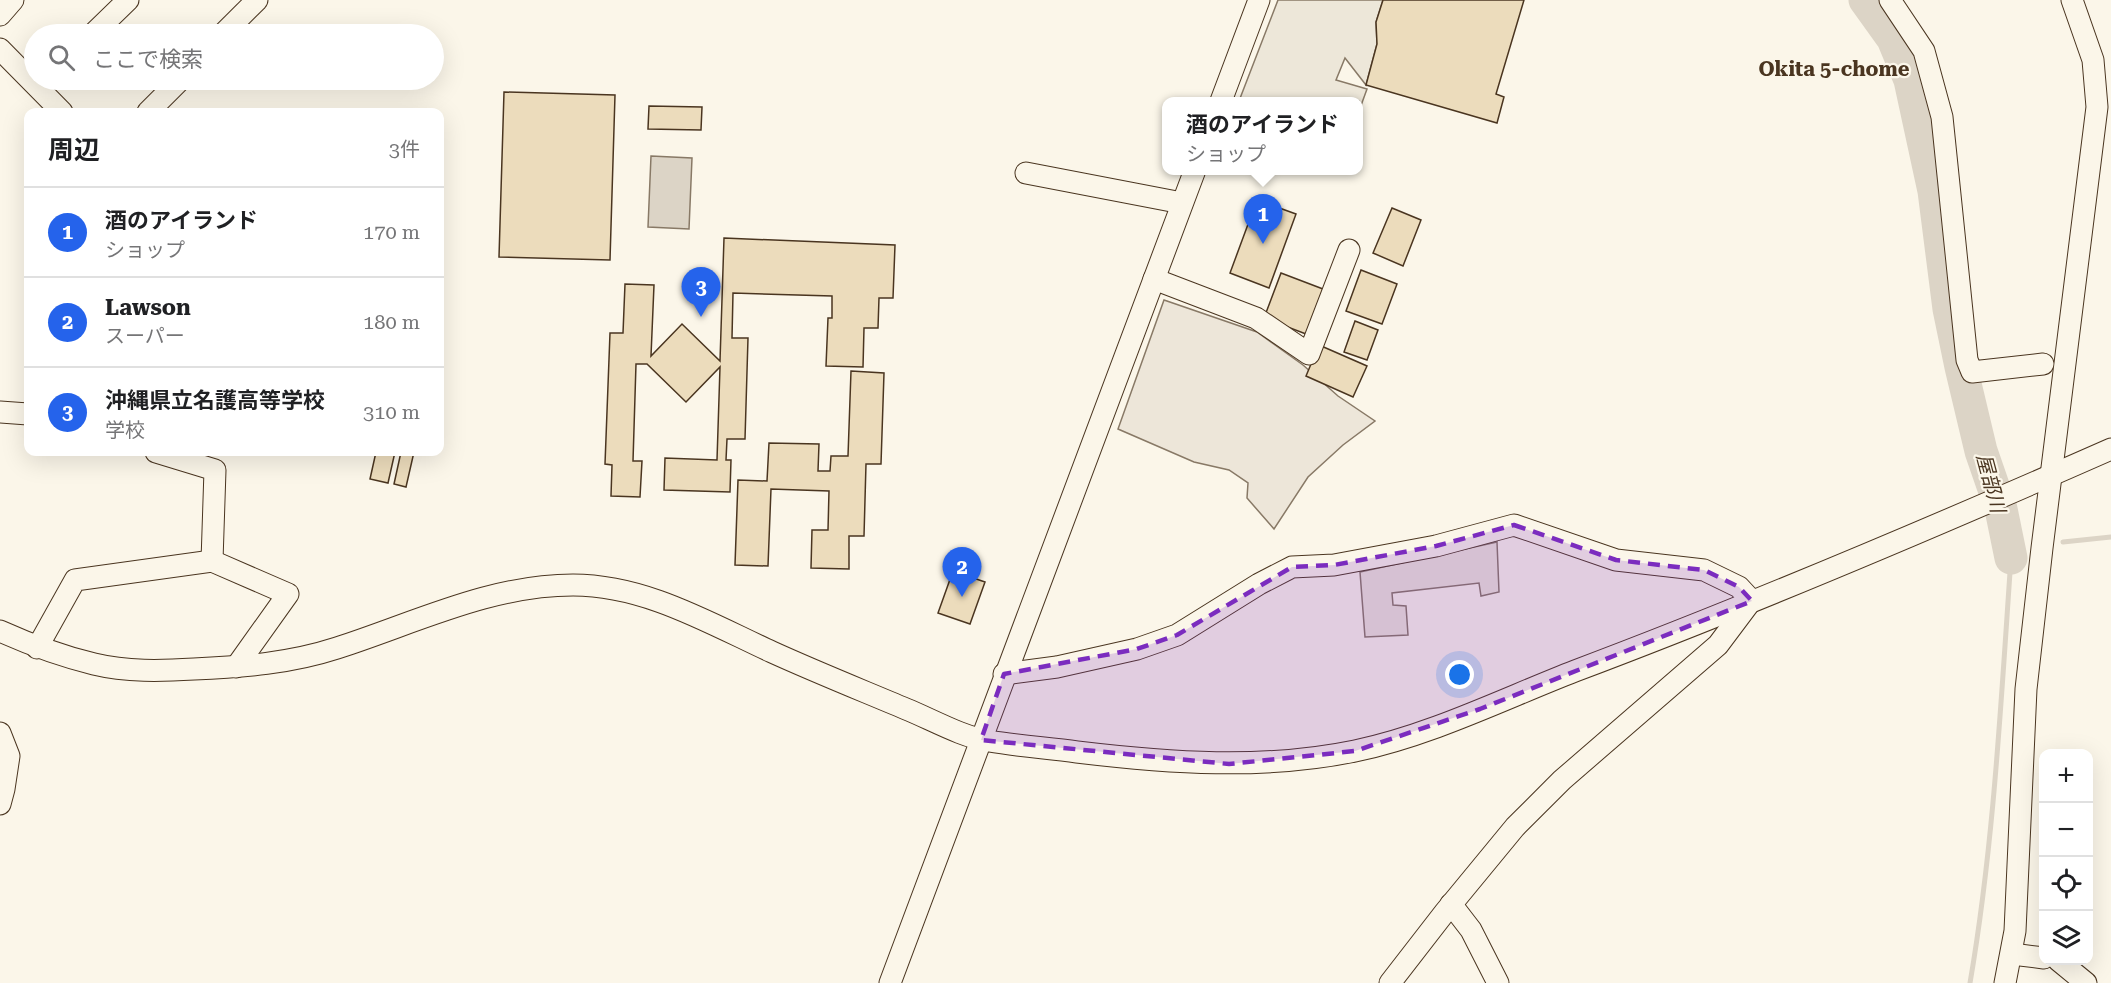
<!DOCTYPE html>
<html lang="ja">
<meta charset="utf-8">
<style>
body{margin:0;font-family:"Roboto Serif","Noto Sans JP",serif;background:#f6f6f6;color:#202124}
.controls{position:absolute;right:18px;bottom:18px;display:grid;overflow:hidden;border-radius:12px;box-shadow:0 6px 24px #0002}
.controls button{width:54px;height:54px;display:grid;place-items:center;padding:0;border:0;border-bottom:2px solid #e0e0e0;background:#fff;color:#202124;font:30px sans-serif}
.you{position:absolute;left:1460px;top:675px;width:21px;height:21px;margin:-15px;border:4px solid #fff;border-radius:50%;background:#1a73e8;box-shadow:0 0 0 9px #1a73e833}
.badge{display:grid;place-items:center;width:39px;height:39px;border-radius:50%;background:#2563eb;color:#fff;font-size:20px;font-weight:700}
.pin{position:absolute;translate:-50% -50px;filter:drop-shadow(0 2px 3px #0008)}
.pin::after{content:'';position:absolute;top:32px;width:21px;height:18px;background:inherit;clip-path:polygon(0 0,100% 0,50% 100%)}
.popup{position:absolute;left:1162px;top:97px;width:201px;height:78px;box-sizing:border-box;display:grid;place-content:center;border-radius:12px;background:#fff;filter:drop-shadow(0 2px 4px #0005);font-size:20px;white-space:nowrap;color:#757577}
.popup b{font-size:22px;color:#202124}
.popup::after{content:'';position:absolute;left:50%;top:100%;margin-left:-12px;border:12px solid transparent;border-top-color:#fff}
.list{margin:0;padding:0;list-style:none}
h2{display:flex;justify-content:space-between;align-items:center;height:78px;margin:0;padding:0 24px;font-size:26px}
h2 small{font-size:20px;font-weight:400;color:#757577}
.list li{display:grid;grid-template-columns:39px 1fr auto;gap:18px;align-items:center;box-sizing:border-box;height:90px;padding:0 24px;border-top:2px solid #e0e0e0}
.list b{display:block;font-size:22px;white-space:nowrap}
.list p{margin:0;font-size:20px;white-space:nowrap;color:#757577}
.list em{font-size:20px;font-style:normal;color:#757577}
.icon{flex:none;width:33px;height:33px;fill:none;stroke:currentColor;stroke-width:2;stroke-linecap:round;stroke-linejoin:round}
.map{position:relative;flex:none;width:2111px;height:983px;overflow:hidden}
.search{position:absolute;background:#fff;box-shadow:0 6px 24px #0002;left:24px;top:24px;width:420px;height:66px;display:flex;align-items:center;gap:15px;box-sizing:border-box;padding:0 21px;border-radius:33px;color:#757577;font-size:22px}
.panel{position:absolute;background:#fff;box-shadow:0 6px 24px #0002;left:24px;top:108px;width:420px;height:348px;border-radius:12px}
.map>svg:first-child{display:block}
.green{fill:#ede6d9;stroke:#887966;stroke-width:1.5}
.parking{fill:#ede7d9;stroke:#887966;stroke-width:1.5}
.water{fill:#dcd4c6;stroke:#887966;stroke-width:1.5}
.lines{fill:none;stroke-linecap:round;stroke-linejoin:round}
.stream{stroke:#dcd4c6;stroke-width:5}
.river{stroke:#dcd4c6;stroke-width:33}
.building{fill:#ecdcbc;stroke:#4a3520;stroke-width:1.5}
.minor-casing{stroke:#4a3520;stroke-width:23}
.minor{stroke:#fbf6e9;stroke-width:21}
.marked{fill:#7b2cbf;fill-opacity:0.2;stroke:#7b2cbf;stroke-width:4.5;stroke-dasharray:12 8;stroke-linejoin:round}
.labels{text-anchor:middle;dominant-baseline:central;stroke-width:4.5;stroke-linejoin:round;paint-order:stroke}
.neighbourhood-label{font-size:20px;font-weight:bold;fill:#4a3520;stroke:#fbf6e9}
.water-label{font-size:20px;font-style:italic;fill:#4a3520;stroke:#fbf6e9}
</style>
<div class="map">
<svg width="2111" height="983" viewBox="0 0 2111 983">
<rect width="100%" height="100%" fill="#fbf6e9"/>
<path class="green" d="M1164,300L1257,332L1303,365L1338,396L1375,421L1343,445L1308,477L1274,529L1247,498L1248,483L1229,470L1194,462L1118,429Z"/>
<g class="parking">
<path d="M1278,0H1383L1376,22L1377,44L1366,85L1345,58L1336,80L1367,89L1359,111V101H1239Z"/>
<path d="M1497,542L1499,592L1481,596L1479,583L1392,593L1393,605L1406,606L1408,635L1365,637L1360,572Z"/>
</g>
<path class="water" d="M651,156L692,158L689,229L648,227Z"/>
<g class="lines">
<g class="stream">
<path d="M2063,542L2111,537"/>
<path d="M1970,983C1994,843 2001,700 2011,558"/>
</g>
<path class="river" d="M1865,0L1893,39L1910,80L1934,191L1949,309L1961,367L1981,451L2001,509L2011,558"/>
</g>
<g class="building">
<path d="M1383,0H1524L1496,94L1504,97L1497,123L1366,85L1377,44L1376,22Z"/>
<path d="M504,92L615,95L610,260L499,257Z"/>
<path d="M649,106L702,107L701,130L648,129Z"/>
<path d="M1257,200L1296,214L1269,288L1230,273Z"/>
<path d="M1392,208L1421,220L1403,266L1373,253Z"/>
<path d="M724,238L895,245L893,298H879L878,328H864L863,367L826,366L828,318H832V296L733,293L732,338H748L745,439H727L726,460H731L730,492L664,490L665,458L717,460L720,367L686,402L647,364H636L633,461H642L640,497L611,496L612,465L605,464L610,333H623L625,284L654,285L651,356L682,324L720,361Z"/>
<path d="M1361,270L1397,284L1382,324L1346,311Z"/>
<path d="M1281,273L1323,289L1306,334L1264,318Z"/>
<path d="M1355,321L1378,330L1367,360L1344,352Z"/>
<path d="M1319,345L1367,366L1353,397L1306,376Z"/>
<path d="M851,371L884,373L881,464H866L864,536H849V569L811,568L812,530H828L829,491L771,489L768,566L735,565L738,480L767,481L769,443L819,444L818,471H830L831,456H848Z"/>
<path d="M376,452H395L388,483L370,479Z"/>
<path d="M401,452H414L406,487L394,484Z"/>
<path d="M953,571L985,582L970,624L938,613Z"/>
</g>
<g class="lines">
<defs>
<g id="minor">
<path d="M1890,0L1924,51L1942,117L1967,360L1972,372L2043,364"/>
<path d="M0,15L13,0"/>
<path d="M93,34L128,0"/>
<path d="M223,34L257,0"/>
<path d="M0,49L62,112"/>
<path d="M1221,101L1259,0"/>
<path d="M148,112L180,80"/>
<path d="M1026,173L1182,203"/>
<path d="M1154,279L1256,318L1309,354L1349,250"/>
<path d="M0,412L28,414"/>
<path d="M156,452L215,470L212,561"/>
<path d="M0,631C31,645 61,656 94,664C127,672 161,671 194,669C243,667 291,663 337,648C415,623 490,585 573,585C645,585 709,623 772,652C816,672 861,690 906,709C931,719 962,737 989,741C1018,746 1048,748 1077,752C1169,763 1263,770 1355,751C1431,735 1503,699 1575,671C1756,603 1934,527 2111,449"/>
<path d="M37,648L75,580L212,561L288,594L236,667"/>
<path d="M1004,674L1057,667L1137,649L1177,635L1259,584L1292,567L1334,565L1436,546L1514,525L1616,560L1704,570L1739,587L1752,601"/>
<path d="M0,733L9,756L4,789L0,804"/>
<path d="M1451,904L1471,930L1498,983"/>
<path d="M2012,954L2044,958"/>
<path d="M2058,960L2086,983"/>
<path d="M890,983L1195,170"/>
<path d="M1390,983L1445,912L1515,827L1562,780L1718,645L1751,601"/>
<path d="M2005,983L2015,931L2026,689L2042,548L2097,107L2093,60L2072,0"/>
</g>
</defs>
<use href="#minor" class="minor-casing"/>
<use href="#minor" class="minor"/>
</g>
<path class="marked" d="M1514,525L1616,560L1704,570L1739,587L1752,601L1480,709L1355,751L1229,764L981,740L1004,674L1137,649L1177,635L1292,567L1334,565L1436,546Z"/>
<g class="labels">
<g class="neighbourhood-label">
<text x="1834" y="69">Okita 5-chome</text>
</g>
<g class="water-label">
<text transform="translate(1991 483) rotate(75)">屋部川</text>
</g>
</g>
</svg>
<div class="controls">
<button>+</button>
<button>−</button>
<button><svg class="icon" aria-label="locate" viewBox="0 0 24 24"><circle cx="12" cy="12" r="6"/><path d="M12 2v4M12 18v4M2 12h4M18 12h4"/></svg></button>
<button><svg class="icon" aria-label="layers" viewBox="0 0 24 24"><path d="M12 4l9 5-9 5-9-5zM3 14l9 5 9-5"/></svg></button>
</div>
<div class="you"></div>
<div class="pin badge" style="left:1263px;top:244px">1</div>
<div class="popup"><b>酒のアイランド</b>ショップ</div>
<div class="pin badge" style="left:962px;top:597px">2</div>
<div class="pin badge" style="left:701px;top:317px">3</div>
<div class="search"><svg class="icon" aria-label="search" viewBox="0 0 24 24"><circle cx="10" cy="10" r="6"/><path d="M15 15l6 6"/></svg>ここで検索</div>
<section class="panel">
<h2>周辺<small>3件</small></h2>
<ul class="list">
<li><span class="badge">1</span><div><b>酒のアイランド</b><p>ショップ</p></div><em>170 m</em></li>
<li><span class="badge">2</span><div><b>Lawson</b><p>スーパー</p></div><em>180 m</em></li>
<li><span class="badge">3</span><div><b>沖縄県立名護高等学校</b><p>学校</p></div><em>310 m</em></li>
</ul>
</section>
</div>
